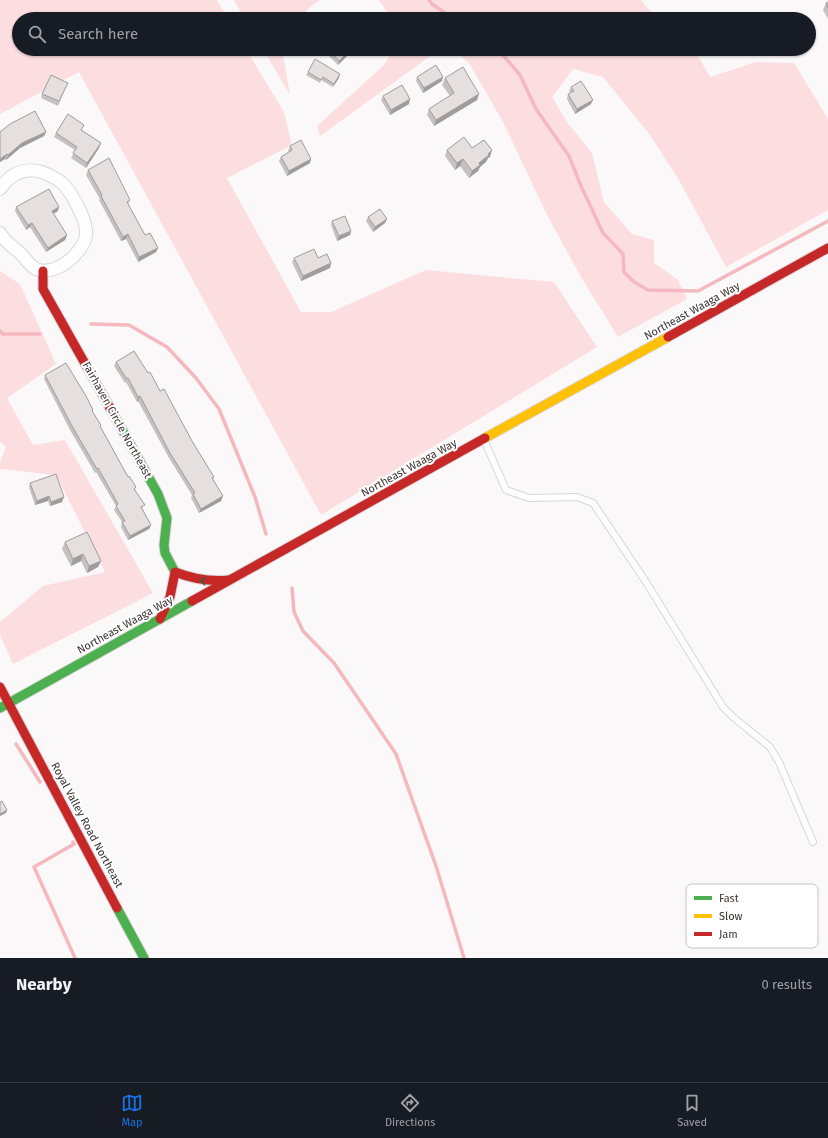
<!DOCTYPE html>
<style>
body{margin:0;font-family:"Fira Sans",sans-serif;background:#20242c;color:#f1f3f6}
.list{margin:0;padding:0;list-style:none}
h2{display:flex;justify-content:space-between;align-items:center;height:52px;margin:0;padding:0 16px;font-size:17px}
h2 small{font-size:13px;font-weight:400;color:#9ea1a6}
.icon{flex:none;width:22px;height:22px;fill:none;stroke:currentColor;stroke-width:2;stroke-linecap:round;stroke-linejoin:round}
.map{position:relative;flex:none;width:828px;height:958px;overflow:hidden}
.search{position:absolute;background:#171b24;box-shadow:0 1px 3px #0004;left:12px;right:12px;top:12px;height:44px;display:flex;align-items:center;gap:10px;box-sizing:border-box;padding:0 14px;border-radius:22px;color:#9ea1a6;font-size:15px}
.sheet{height:124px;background:#171b24}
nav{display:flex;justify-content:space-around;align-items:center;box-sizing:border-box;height:56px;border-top:1px solid #363941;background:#171b24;font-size:11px;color:#9ea1a6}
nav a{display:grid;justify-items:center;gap:2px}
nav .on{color:#1a73e8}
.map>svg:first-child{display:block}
.green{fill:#fcdee1}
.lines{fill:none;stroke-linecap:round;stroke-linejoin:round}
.stream{stroke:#f4b8be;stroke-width:3.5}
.lane-casing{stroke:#dbd5d6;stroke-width:8}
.street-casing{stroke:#dbd5d6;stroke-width:14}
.fast-casing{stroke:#dbd5d6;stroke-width:11}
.slow-casing{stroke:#dbd5d6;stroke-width:11}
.jam-casing{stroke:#dbd5d6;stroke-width:11}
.lane{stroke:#fefefe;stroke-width:6}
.street{stroke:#fefefe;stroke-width:12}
.fast{stroke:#4caf50;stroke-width:9}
.slow{stroke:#ffc107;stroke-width:9}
.jam{stroke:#c62828;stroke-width:9}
.wall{fill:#c5c0c1}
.shaded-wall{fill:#a09c9d}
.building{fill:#e5dfe0;stroke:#a09c9d}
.oneway{stroke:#425e3e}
.labels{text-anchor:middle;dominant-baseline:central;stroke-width:4;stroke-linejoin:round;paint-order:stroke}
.street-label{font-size:11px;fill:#3c3334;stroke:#fff}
.key{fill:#fff;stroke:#c4c2c2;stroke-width:1}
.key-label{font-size:11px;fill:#3c3334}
</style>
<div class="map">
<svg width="828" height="958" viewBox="0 0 828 958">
<rect width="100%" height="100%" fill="#fbf8f9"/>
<g class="green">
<path d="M0,0H217L228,19H19V49H246L284,112L292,145L227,178L301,312H331L426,270L554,282L597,347L321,515L79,72L0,114Z"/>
<path d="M234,0H320L309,8L299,19H245Z"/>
<path d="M379,0H641L657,19H391Z"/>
<path d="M263,49H282L290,95Z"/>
<path d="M394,49H440L320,136L317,126L384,65Z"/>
<path d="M452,49H694L710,77L756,62L794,63L828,119V210L726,267L680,182L650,135L603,77L573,69L552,97L567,122L592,153L604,202L632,234L654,240V263L678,280L687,299L618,337L581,277L547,215L503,122L469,63Z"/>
<path d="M0,271L20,284L56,364L7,398L33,445L65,440L153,593L13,664L0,635V622L43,586L105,572L56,475L0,469V462L6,447L0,442Z"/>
</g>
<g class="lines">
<g class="stream">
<path d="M429,0L432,4L454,19"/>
<path d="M498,49L520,75L536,109L569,156L581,186L603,233L623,254L624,272L634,282L648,290L698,291L828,221"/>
<path d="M91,324L129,325L167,347L196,378L219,409L255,497L266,534"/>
<path d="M0,331L3,334H40"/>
<path d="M292,588L294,612L303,631L334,663L396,754L436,866L464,958"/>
<path d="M16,744L40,782"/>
<path d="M73,842L74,844L34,867L75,958"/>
</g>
<defs>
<path id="lane" d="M485,442L506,490L529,498L577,497L593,503L646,582L723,707L734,718L770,747L779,762L813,842"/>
<path id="street" d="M0,189C10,174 24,167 42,172C50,175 59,179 65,186C73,196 88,222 86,235C83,254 55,277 36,269C30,266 26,259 21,254C14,247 5,243 0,233"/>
<g id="fast">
<path d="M110,408L158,494L167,518L164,545L165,553L175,572"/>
<path d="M0,708L192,601"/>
<path d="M117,908L144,958"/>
</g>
<path id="slow" d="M485,438L668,337"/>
<g id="jam">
<path d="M43,271V289L110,408"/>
<path d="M668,337L828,248"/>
<path d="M192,601L485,438"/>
<path d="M160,619L170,597L175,572C193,579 210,582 229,580"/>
<path d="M0,687L117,908"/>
</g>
</defs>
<use href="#lane" class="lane-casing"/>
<use href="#street" class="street-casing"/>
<use href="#fast" class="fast-casing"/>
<use href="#slow" class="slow-casing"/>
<use href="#jam" class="jam-casing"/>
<use href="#lane" class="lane"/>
<use href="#street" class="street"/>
<use href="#fast" class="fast"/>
<use href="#slow" class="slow"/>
<use href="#jam" class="jam"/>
</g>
<g class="wall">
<path d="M828,2V19L823,10L826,3Z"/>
<path d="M326,49H354L338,65L325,52Z"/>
<path d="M308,72L339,78L333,87L321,80L320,83L306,75Z"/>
<path d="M417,77L442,81L423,93L416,81Z"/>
<path d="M445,78L479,94L477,100L434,126L427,115L429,109L450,96L442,85Z"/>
<path d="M66,87L58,106L41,98L42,94Z"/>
<path d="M571,87L591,104L575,114L567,99L568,94L571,93L569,91Z"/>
<path d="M383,96L409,104L390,115L381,100Z"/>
<path d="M83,129L82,130L101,143L99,148L86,168L71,158L75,150L54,137L56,133Z"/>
<path d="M0,132H46L44,136L20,148L6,160L5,159L0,162Z"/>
<path d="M290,146L310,163L287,176L279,161L281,157L289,152L288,151Z"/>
<path d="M472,148L490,157L488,158L486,162L480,167L478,171L469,178L460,166L455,170L445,156L447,150Z"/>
<path d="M88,170L130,200L128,204L145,235L158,248L156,252L138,262L126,239L121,241L99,200L100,199L86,175Z"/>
<path d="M16,207L58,211L53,214L67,235L65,240L46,252L30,227L26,230L15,211Z"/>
<path d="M368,217L387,219L385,223L373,232L366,221Z"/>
<path d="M332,221L351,231L350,235L337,241L331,225Z"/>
<path d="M294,258H318L331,263L330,268L301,281L292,262Z"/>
<path d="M116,362L148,373L160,391L214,477L213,480L223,496L221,501L199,513L191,498L192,495L169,458L138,401L137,402L126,382L125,383L114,366Z"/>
<path d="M45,375L93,410V412L100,427L128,477L136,487L135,490L143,509V510L151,525L149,529L128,540L121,527L122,522L114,510L116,506L96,472L95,473L70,430L44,379Z"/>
<path d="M30,483L62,502L50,506L48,501L35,505L29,487Z"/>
<path d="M65,542L101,561L98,567L87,573L81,561L71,566L62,549Z"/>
</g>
<g class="shaded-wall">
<path d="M351,49H354L338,65L339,61Z"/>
<path d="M340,74L339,78L333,87L334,84Z"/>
<path d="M443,77L442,81L423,93L424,88Z"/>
<path d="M479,94L477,100L434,126L436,120Z"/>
<path d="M410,99L409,104L390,115L391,110Z"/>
<path d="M593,100L591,104L575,114L577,109Z"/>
<path d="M46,132L44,136L20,148L6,160L8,155L22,143Z"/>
<path d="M101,143L99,148L86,168L87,163Z"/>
<path d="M492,150L490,157L488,158L486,162L480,167L478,171L469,178L472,171L479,163Z"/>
<path d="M7,154L5,159L0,162V159Z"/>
<path d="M311,159L310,163L287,176L289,171Z"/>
<path d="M463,159L460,166L455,170L457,163Z"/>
<path d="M59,207L58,211L50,216L52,211Z"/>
<path d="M387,219L385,223L373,232L375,227Z"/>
<path d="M32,223L30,227L26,230L28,225Z"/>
<path d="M351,231L350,235L337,241L339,236Z"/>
<path d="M128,234L126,239L121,241L123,237Z"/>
<path d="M67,235L65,240L46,252L48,248Z"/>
<path d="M158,248L156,252L138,262L139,257Z"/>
<path d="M331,263L330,268L301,281L303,276Z"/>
<path d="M140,396L138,401L137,402L138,397Z"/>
<path d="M49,496L48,501L35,505L37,501Z"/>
<path d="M223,496L221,501L199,513L201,509Z"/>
<path d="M64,497L62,502L50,506L51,502Z"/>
<path d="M151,525L149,529L128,540L130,536Z"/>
<path d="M83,554L81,561L71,566L73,559Z"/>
<path d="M101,561L98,567L87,573L89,566Z"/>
<path d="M7,810L6,813L0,816V814Z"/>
</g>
<g class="building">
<path d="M828,2V8L826,3Z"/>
<path d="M328,49H351L339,61Z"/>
<path d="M315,59L340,74L334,84L323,77L321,80L308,72Z"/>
<path d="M436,65L443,77L424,88L417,77Z"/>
<path d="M463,67L479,94L436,120L429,109L454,93L445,78Z"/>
<path d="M51,75L68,83L59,101L42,94Z"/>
<path d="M581,81L593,100L577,109L568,94L574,91L571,87Z"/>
<path d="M402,85L410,99L391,110L383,96Z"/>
<path d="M35,111L46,132L22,143L8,155L7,154L0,159V132L10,124Z"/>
<path d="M68,114L84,125L81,130L101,143L87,163L73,153L77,147L56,133Z"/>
<path d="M464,137L472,148L484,140L492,150L488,154L489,155L479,163L480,165L472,171L463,159L457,163L447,150Z"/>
<path d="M301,140L311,159L289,171L281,157L292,150L290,146Z"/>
<path d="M109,158L130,200L127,202L145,235L150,233L158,248L139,257L128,234L123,237L101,196L102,195L88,170Z"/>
<path d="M49,189L59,207L52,211L67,235L48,248L32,223L28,225L16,207Z"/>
<path d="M380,209L387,219L375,227L368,217Z"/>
<path d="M345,216L351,231L339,236L332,221Z"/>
<path d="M314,249L318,258L327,254L331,263L303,276L294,258Z"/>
<path d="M134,351L148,373L150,372L160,391L164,389L192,441L214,477L212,478L223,496L201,509L193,494L195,493L170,453L140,396L138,397L128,378H126L116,362Z"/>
<path d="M66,363L86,396L93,410L92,411L101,425L100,426L128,477L129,476L136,487L134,489L145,505L141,507L151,525L130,536L122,522L125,521L116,506L118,504L98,468L97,469L72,426L45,375Z"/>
<path d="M56,474L64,497L51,502L49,496L37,501L30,483Z"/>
<path d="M87,532L101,561L89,566L83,554L73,559L65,542Z"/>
<path d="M2,801L7,810L0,814V802Z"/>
</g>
<defs><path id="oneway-chevron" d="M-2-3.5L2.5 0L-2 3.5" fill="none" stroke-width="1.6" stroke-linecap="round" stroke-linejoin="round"/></defs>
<use class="oneway" href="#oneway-chevron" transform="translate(203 581) rotate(-172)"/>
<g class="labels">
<g class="street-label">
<text transform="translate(692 311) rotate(-29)">Northeast Waaga Way</text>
<text transform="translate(117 420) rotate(61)">Fairhaven Circle Northeast</text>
<text transform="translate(409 468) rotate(-29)">Northeast Waaga Way</text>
<text transform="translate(125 625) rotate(-29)">Northeast Waaga Way</text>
<text transform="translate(87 825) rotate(62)">Royal Valley Road Northeast</text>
</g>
</g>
<rect x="686" y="884" width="132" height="64" rx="6" class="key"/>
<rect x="694" y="896" width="18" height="4" fill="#4caf50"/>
<rect x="694" y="914" width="18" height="4" fill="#ffc107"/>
<rect x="694" y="932" width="18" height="4" fill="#c62828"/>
<g class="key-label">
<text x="719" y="902">Fast</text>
<text x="719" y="920">Slow</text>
<text x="719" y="938">Jam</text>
</g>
</svg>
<div class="search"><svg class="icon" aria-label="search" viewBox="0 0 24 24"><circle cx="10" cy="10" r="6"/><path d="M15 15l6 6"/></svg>Search here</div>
</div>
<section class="sheet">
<h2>Nearby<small>0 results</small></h2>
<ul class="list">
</ul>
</section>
<nav>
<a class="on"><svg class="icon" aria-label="map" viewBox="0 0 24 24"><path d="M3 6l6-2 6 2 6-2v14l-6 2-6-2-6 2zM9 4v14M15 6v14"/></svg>Map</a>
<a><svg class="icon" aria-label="directions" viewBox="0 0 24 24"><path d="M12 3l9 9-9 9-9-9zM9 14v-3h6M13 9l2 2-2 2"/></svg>Directions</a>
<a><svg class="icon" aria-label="saved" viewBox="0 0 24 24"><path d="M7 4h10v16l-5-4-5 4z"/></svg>Saved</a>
</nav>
